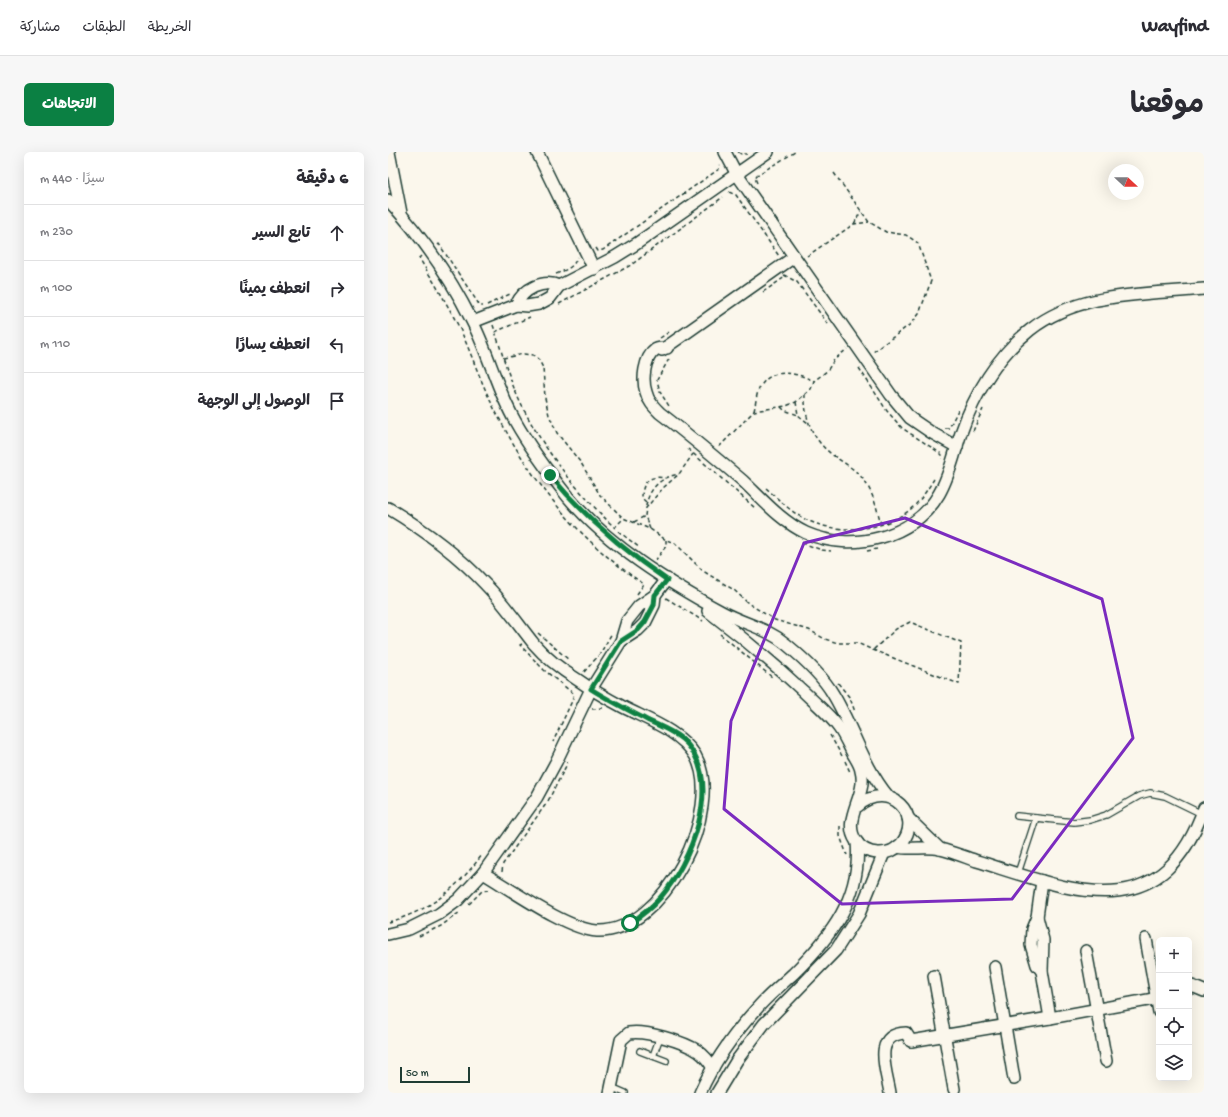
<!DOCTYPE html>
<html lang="ar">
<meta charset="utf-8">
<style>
body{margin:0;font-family:"Gochi Hand","Playpen Sans Arabic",sans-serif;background:#f7f7f7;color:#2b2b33;direction:rtl}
.controls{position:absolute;right:12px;bottom:12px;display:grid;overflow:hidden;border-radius:6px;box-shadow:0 4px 16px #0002}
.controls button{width:36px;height:36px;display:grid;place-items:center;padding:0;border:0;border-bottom:1px solid #e1e1e2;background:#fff;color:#2b2b33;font:20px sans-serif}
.compass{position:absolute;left:720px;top:12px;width:36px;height:36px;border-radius:50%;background:#fff;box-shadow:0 4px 16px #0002;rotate:112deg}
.scale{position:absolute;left:12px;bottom:10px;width:70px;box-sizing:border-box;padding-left:4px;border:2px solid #1f3d34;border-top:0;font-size:11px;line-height:14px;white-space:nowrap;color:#1f3d34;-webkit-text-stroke:3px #fbf7ec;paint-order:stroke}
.stop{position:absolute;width:12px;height:12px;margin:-9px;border:3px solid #0b8043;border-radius:50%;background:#fff}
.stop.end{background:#0b8043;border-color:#fff;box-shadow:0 1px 4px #0008}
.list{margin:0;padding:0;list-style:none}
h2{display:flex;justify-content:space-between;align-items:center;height:52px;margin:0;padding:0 16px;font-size:17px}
h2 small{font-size:13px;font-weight:400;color:#7c7c81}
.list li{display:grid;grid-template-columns:26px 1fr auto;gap:12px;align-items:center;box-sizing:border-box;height:56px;padding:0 16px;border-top:1px solid #e1e1e2}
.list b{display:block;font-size:15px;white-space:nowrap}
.list em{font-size:13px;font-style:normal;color:#7c7c81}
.icon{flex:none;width:22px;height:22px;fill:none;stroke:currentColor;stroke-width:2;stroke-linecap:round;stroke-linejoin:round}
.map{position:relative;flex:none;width:816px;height:941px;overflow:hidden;direction:ltr;border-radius:6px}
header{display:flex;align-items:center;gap:24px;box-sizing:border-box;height:56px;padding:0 20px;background:#fff;border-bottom:1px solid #e1e1e2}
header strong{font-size:19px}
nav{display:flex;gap:22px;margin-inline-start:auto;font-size:14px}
.intro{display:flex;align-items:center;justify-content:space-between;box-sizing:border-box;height:96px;padding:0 24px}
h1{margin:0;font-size:28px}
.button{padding:10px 18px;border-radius:6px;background:#0b8043;color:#fff;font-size:14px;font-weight:700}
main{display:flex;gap:24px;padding:0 24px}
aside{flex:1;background:#fff;border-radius:6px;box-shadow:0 4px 16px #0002}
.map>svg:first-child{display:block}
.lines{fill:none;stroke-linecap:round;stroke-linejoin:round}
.service-casing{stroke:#1f3d34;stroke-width:8}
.minor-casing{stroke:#1f3d34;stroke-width:14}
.path{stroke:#1f3d34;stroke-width:1.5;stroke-dasharray:4 3;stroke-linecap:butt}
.service{stroke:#fbf7ec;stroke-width:5.5}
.minor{stroke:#fbf7ec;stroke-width:11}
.route{stroke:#0b8043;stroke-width:5}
.marked{fill:none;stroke:#7b2cbf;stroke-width:3;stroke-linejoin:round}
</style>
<header>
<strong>Wayfind</strong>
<nav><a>الخريطة</a><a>الطبقات</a><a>مشاركة</a></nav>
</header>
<div class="intro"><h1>موقعنا</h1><a class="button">الاتجاهات</a></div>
<main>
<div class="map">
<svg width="816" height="941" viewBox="0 0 816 941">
<rect width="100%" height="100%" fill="#fbf7ec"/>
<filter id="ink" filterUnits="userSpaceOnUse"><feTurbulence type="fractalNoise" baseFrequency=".025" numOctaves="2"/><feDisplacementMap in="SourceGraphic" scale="8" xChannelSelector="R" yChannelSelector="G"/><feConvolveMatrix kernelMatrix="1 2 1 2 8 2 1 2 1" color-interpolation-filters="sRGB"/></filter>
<g filter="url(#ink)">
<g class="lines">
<defs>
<g id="service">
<path d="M629,664L686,670L702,668L718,663L751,644L762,641L777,644L814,662"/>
<path d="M630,721L648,666"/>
<path d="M252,899L278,909"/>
<path d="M265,904L272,885"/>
<path d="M223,935L237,941"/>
</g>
<g id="minor">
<path d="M1,0L13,61"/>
<path d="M149,0L206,117"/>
<path d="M337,0L348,21L503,243L522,266L544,281L569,295"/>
<path d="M0,48C34,84 62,125 84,169C101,202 109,238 127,269C142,296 161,321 180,345C221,394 279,430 334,460C356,472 379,476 398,492C415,506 434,523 445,542C465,575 475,614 500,644"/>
<path d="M128,153C135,137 155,127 171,134"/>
<path d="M85,170L128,153L139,154L151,152L162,146L171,134L227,105L248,92L380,0"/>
<path d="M279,196C275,196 270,195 267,198C256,206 254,228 258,240C260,249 266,255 272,261C301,283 328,306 355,329C374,347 394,370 418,381C464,401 526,386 551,342C562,323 566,302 573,281C586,243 609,204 642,178C692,139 756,143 816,137"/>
<path d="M274,198L406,105"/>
<path d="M0,356C35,377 70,403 98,433C116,451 130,472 146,492C158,506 174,518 190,528C204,538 220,547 235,555C260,568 292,579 307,603C338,657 275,782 209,779C178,777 124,738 95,721"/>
<path d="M320,459C353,484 384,510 415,539C427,551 441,562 451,576C456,583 460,592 464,600C467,606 472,612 473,619C480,643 453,667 468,689C478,704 501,705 513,692C537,664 501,627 470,654"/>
<path d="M233,489L250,478L257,471L266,453L267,443L279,427"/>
<path d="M520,666L552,697"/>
<path d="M509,695C523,698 538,694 552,697C564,700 577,705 589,709C683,738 772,779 816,656"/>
<path d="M649,765L655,788L654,819L662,866"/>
<path d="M0,782L21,777L51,762L70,748L95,721L149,645L168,610L203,537L233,489L239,469L251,454L267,443"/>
<path d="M758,787L771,860"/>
<path d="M698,799L718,909"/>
<path d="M607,815L626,927"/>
<path d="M654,819L649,813L643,793L644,777L649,765L654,729"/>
<path d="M546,824L566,937"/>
<path d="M801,837L804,834L816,839"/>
<path d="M523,889L662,866L771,846"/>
<path d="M222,941L233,888L241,881C258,878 296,890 310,899C317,904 321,909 325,916"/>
<path d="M312,941C326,909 348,879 372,853C382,842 394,832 405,822C443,785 474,745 469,690"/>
<path d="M329,941L349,908L376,872L448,798L471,762L496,701"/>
<path d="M502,941C499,920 483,882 518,881L523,889"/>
</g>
</defs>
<use href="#service" class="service-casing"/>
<use href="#minor" class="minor-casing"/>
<g class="path">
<path d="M350,0L353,2H359"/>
<path d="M446,21L481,70L498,80L518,83L530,91L543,129L531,162L524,171L485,200"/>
<path d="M369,31L367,26L369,23L407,0"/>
<path d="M341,40L348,43L391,104"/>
<path d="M466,72L473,59"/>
<path d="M50,93L51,92L92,154H95"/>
<path d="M208,96L210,99L215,98L331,17L332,13"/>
<path d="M33,104L31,106C46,130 60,153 73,179C85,206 95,236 109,262C143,329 193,391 256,432L249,442"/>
<path d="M419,104L466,72L481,70"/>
<path d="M168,122C177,118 186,116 189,105"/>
<path d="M396,123L409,130L440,172"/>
<path d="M375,140L397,125"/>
<path d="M171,152L243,113L335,45"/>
<path d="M99,153L122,142"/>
<path d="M105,173C114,200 121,228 134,254C157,300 189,339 226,375"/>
<path d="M107,180L142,165"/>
<path d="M272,186L281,180"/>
<path d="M115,206L136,202L145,203L151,208L155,216L157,246L161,263L169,281L193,311L212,343L235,366L262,377L278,388L287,391L315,419L346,438L361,452L387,468L421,478L437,487L450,491H469L485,498L571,532L573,491L522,470L508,477L485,498"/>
<path d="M281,207L269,228L272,240L281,254"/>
<path d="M471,216L499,259L514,276L552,301L554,303V307"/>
<path d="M417,242C416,267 425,289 446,304C456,311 467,317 475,327C485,340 489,357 493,372"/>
<path d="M408,250L410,263L420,271"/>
<path d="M393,255L396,258L410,263"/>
<path d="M366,259C368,251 368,242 372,235C384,214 409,221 426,229"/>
<path d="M557,276H561L570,258"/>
<path d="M585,279L595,257"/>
<path d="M331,295L366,259L398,254L408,250L423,237L426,229L439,219L446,208L459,197"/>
<path d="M300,297L367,356"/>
<path d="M378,336C389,346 400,357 413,365C443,382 487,381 516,362C529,354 538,340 546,327"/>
<path d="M258,350L254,346C254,330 261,323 277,326"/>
<path d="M258,354C261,336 273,325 291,322"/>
<path d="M246,370L257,364"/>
<path d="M226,376L235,367"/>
<path d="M262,377L257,364L258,356L275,336L291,322L305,302"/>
<path d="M230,379L252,396"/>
<path d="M414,391L434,398L443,399"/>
<path d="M479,399L489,397"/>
<path d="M267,409L278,394V388"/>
<path d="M278,446L315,469"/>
<path d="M150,481L181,508"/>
<path d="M332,482L385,526"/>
<path d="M134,492L132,493L156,518L186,542L184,549L165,590"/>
<path d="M196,520L212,502L224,481"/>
<path d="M450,531L462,546L467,560"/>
<path d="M204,557L215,556"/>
<path d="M442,583L454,604"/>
<path d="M457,609L462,620"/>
<path d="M160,649L180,610"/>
<path d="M452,674V684L459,703"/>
<path d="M114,720L115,712L158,652"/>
<path d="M81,752L94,739L101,738"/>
<path d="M0,770C42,759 68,737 94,703"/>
<path d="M31,784L53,774L72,760"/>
</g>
<use href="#service" class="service"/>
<use href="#minor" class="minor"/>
</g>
</g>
<g class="lines" filter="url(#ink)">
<path class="route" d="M162,323C196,364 235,398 279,428L267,443L266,453L257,470L250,478L233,489L203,537C222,549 242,559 261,569C274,575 291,582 300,593C334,635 303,710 272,746C263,756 253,764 242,771"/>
</g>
<path class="marked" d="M517,366L714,447L745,586L624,747L454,752L336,657L343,569L416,391Z"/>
</svg>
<div class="controls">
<button>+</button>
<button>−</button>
<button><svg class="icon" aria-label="locate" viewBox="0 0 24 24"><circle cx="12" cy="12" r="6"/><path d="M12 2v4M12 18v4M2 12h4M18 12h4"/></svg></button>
<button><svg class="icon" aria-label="layers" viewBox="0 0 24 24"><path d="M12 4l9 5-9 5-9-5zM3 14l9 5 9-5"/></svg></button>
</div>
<svg class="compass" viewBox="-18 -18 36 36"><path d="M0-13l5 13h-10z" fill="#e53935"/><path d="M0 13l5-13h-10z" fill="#7c7c81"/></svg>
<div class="scale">50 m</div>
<div class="stop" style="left:242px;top:771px"></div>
<div class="stop end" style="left:162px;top:323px"></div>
</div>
<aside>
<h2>6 دقيقة<small>سيرًا · 440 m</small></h2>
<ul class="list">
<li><svg class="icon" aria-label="ahead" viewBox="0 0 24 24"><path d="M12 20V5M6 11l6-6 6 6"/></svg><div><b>تابع السير</b></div><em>230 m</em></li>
<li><svg class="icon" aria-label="right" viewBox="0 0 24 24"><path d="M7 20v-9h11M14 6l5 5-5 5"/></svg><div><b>انعطف يمينًا</b></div><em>100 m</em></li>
<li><svg class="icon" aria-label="left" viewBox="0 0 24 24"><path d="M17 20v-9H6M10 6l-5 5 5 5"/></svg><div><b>انعطف يسارًا</b></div><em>110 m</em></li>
<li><svg class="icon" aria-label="arrive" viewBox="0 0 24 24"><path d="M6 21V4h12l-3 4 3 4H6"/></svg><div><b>الوصول إلى الوجهة</b></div></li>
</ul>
</aside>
</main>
